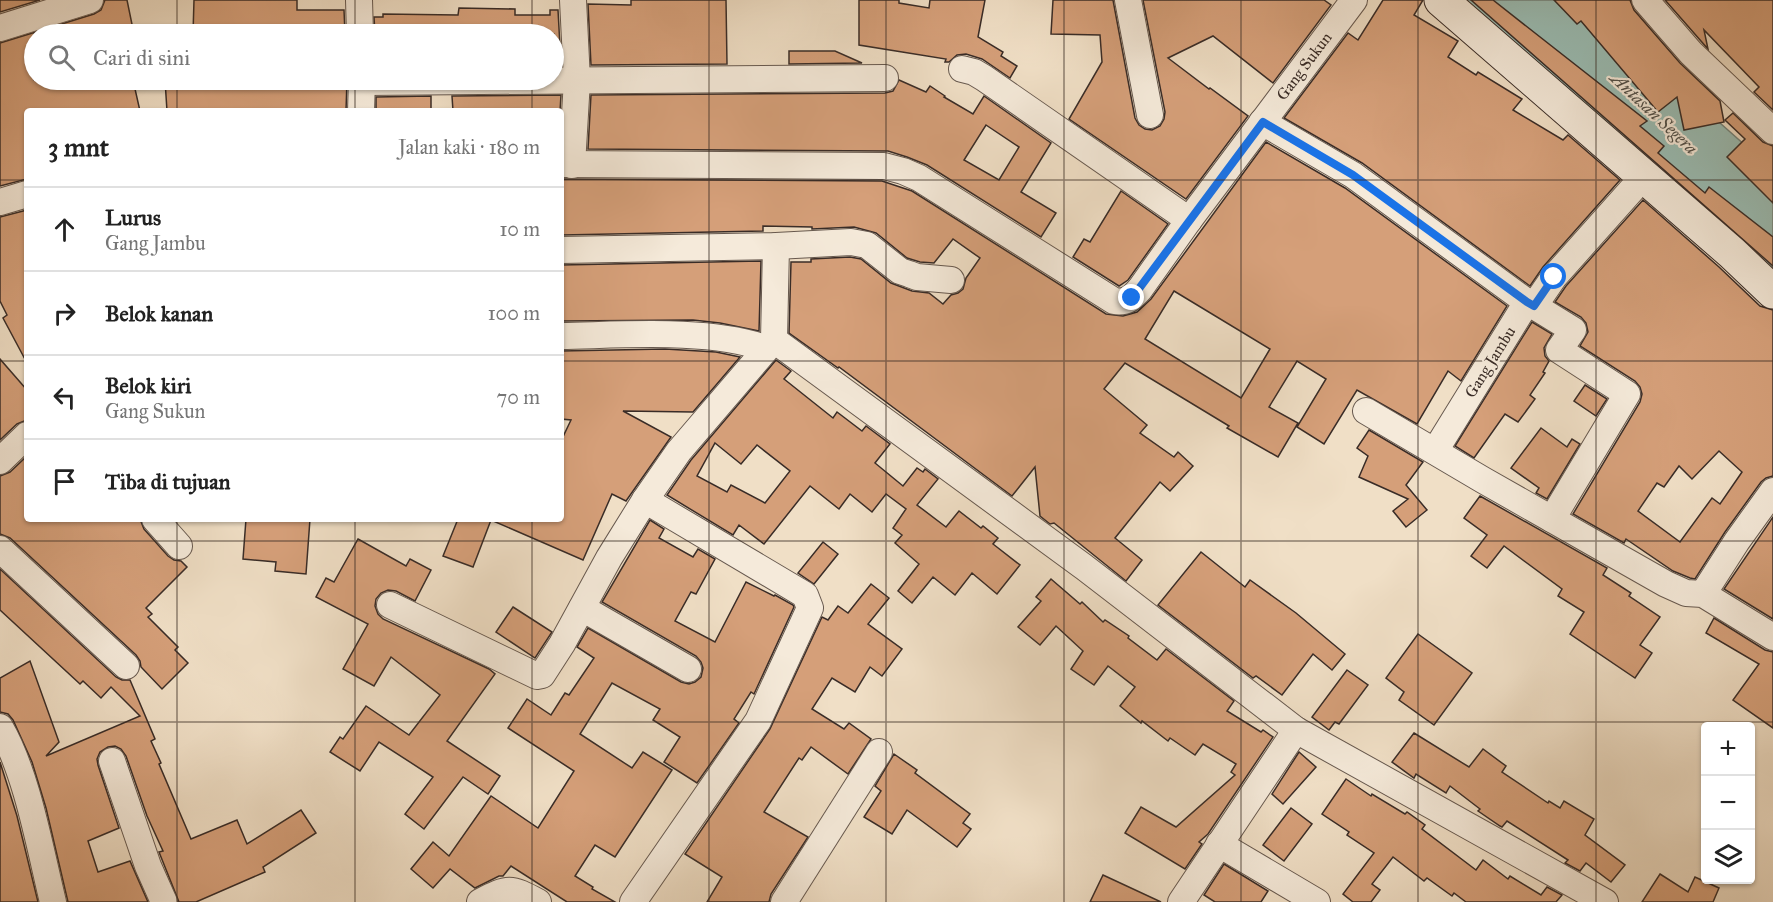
<!DOCTYPE html>
<html lang="id">
<meta charset="utf-8">
<style>
body{margin:0;font-family:"IM FELL Great Primer",serif;background:#f6f6f6;color:#222}
.controls{position:absolute;right:18px;bottom:18px;display:grid;overflow:hidden;border-radius:6px;box-shadow:0 2px 4px #0004}
.controls button{width:54px;height:54px;display:grid;place-items:center;padding:0;border:0;border-bottom:2px solid #e0e0e0;background:#fff;color:#222;font:30px sans-serif}
.stop{position:absolute;width:18px;height:18px;margin:-14px;border:4px solid #1a73e8;border-radius:50%;background:#fff}
.stop.end{background:#1a73e8;border-color:#fff;box-shadow:0 2px 6px #0008}
.list{margin:0;padding:0;list-style:none}
h2{display:flex;justify-content:space-between;align-items:center;height:78px;margin:0;padding:0 24px;font-size:26px}
h2 small{font-size:20px;font-weight:400;color:#767676}
.list li{display:grid;grid-template-columns:39px 1fr auto;gap:18px;align-items:center;box-sizing:border-box;height:84px;padding:0 24px;border-top:2px solid #e0e0e0}
.list b{display:block;font-size:22px;white-space:nowrap}
.list p{margin:0;font-size:20px;white-space:nowrap;color:#767676}
.list em{font-size:20px;font-style:normal;color:#767676}
.icon{flex:none;width:33px;height:33px;fill:none;stroke:currentColor;stroke-width:2;stroke-linecap:round;stroke-linejoin:round}
.map{position:relative;flex:none;width:1773px;height:902px;overflow:hidden}
.search{position:absolute;background:#fff;box-shadow:0 2px 4px #0004;left:24px;top:24px;width:540px;height:66px;display:flex;align-items:center;gap:15px;box-sizing:border-box;padding:0 21px;border-radius:33px;color:#767676;font-size:22px}
.panel{position:absolute;background:#fff;box-shadow:0 2px 4px #0004;left:24px;top:108px;width:540px;height:414px;border-radius:6px}
.map>svg:first-child{display:block}
.water{fill:#9abdb4;stroke:#73837c;stroke-width:1.5}
.building{fill:#d59f79;stroke:#392c27;stroke-width:1.5;fill-rule:evenodd}
.lines{fill:none;stroke-linecap:round;stroke-linejoin:round}
.street-casing{stroke:#67594f;stroke-width:28}
.secondary-casing{stroke:#392c27;stroke-width:35}
.street{stroke:#f5eada;stroke-width:26}
.secondary{stroke:#f5eada;stroke-width:33}
.route{stroke:#1a73e8;stroke-width:8}
.grid{fill:none;stroke:#392c27;stroke-width:1.5;stroke-opacity:0.55}
.labels{text-anchor:middle;dominant-baseline:central;stroke-width:4.5;stroke-linejoin:round;paint-order:stroke}
.street-label{font-size:16px;fill:#392c27;stroke:#f5eada}
.water-label{font-size:18px;font-style:italic;fill:#51504a;stroke:#f5eada}
</style>
<div class="map">
<svg width="1773" height="902" viewBox="0 0 1773 902">
<rect width="100%" height="100%" fill="#f0dfc6"/>
<filter id="stains"><feTurbulence type="fractalNoise" baseFrequency=".00333" numOctaves="4"/><feColorMatrix values="0 0 0 0 .2 0 0 0 0 .09 0 0 0 0 .02 0 0 0 .5 -.17"/></filter>
<radialGradient id="worn" r=".72"><stop offset=".6" stop-color="#630" stop-opacity="0"/><stop offset="1" stop-color="#630" stop-opacity=".3"/></radialGradient>
<path class="water" d="M1459,0H1594L1720,123L1773,170V285Z"/>
<g class="building">
<path d="M0,0H40L0,12Z"/>
<path d="M105,0H127L134,34H34V80H133L140,111H27V179L0,186V43L94,14L101,10Z"/>
<path d="M194,0H297V10H344L345,34H283V30L235,31V34H193Z"/>
<path d="M631,0H726L727,64L591,65L588,4L631,5Z"/>
<path d="M859,0H899V3L929,8L930,0H985L978,37L1003,52L1001,56L1017,66L1010,78L982,59L966,54L957,55L949,62H945L946,59L859,45Z"/>
<path d="M1053,0H1113L1135,118L1139,125L1145,129L1152,130L1160,126L1164,119L1165,112L1143,0H1324L1331,5L1273,83L1213,36L1168,58L1209,89L1210,88L1248,116L1186,199L1069,119L1102,62L1100,35L1051,34Z"/>
<path d="M1383,0H1423L1414,15L1458,41L1448,57L1476,75L1478,72L1522,99L1513,110L1563,140L1568,135L1620,180L1543,267L1530,286L1362,163L1284,118L1348,33L1358,40Z"/>
<path d="M1471,0H1493L1647,121L1640,126L1664,146L1658,153L1705,193L1709,187L1773,237V266Z"/>
<path d="M1554,0H1630L1634,10L1680,63L1720,101L1724,122L1684,130L1677,97L1658,112L1581,21L1577,24Z"/>
<path d="M1665,0H1773V110L1754,92L1759,87L1704,30L1708,49Z"/>
<path d="M459,8L515,9V15H550V10H558L561,65L554,66V34H375L374,17H383V14L458,15Z"/>
<path d="M789,51H835L862,63L789,64Z"/>
<path d="M165,80H347L346,111H167Z"/>
<path d="M899,80L926,92L930,86L945,96L944,97L973,114L984,96L1051,143L1021,192L1056,213L1041,237L927,165L907,157L888,151L588,149L591,95L885,93L893,91ZM986,125L1019,147L999,180L964,160Z"/>
<path d="M561,95L560,111H453L452,96Z"/>
<path d="M431,96V111H376V97Z"/>
<path d="M1733,113L1763,142L1773,146V203L1727,157L1745,139L1725,120Z"/>
<path d="M1266,142L1345,188L1507,306L1461,381L1448,371L1417,424L1357,390L1324,444L1297,427L1326,379L1297,361L1269,407L1298,423L1278,457L1227,428L1229,426L1125,363L1104,389L1147,425L1140,433L1174,457L1178,452L1193,466L1170,491L1160,482L1115,538L1142,560L1126,581L1054,523L1050,524L1040,516L1035,467L1012,496L839,367L838,368L789,333L791,262H811V259L850,257L861,259L891,283L912,291L929,293L943,304L951,295L958,293L963,289L966,278L980,258L953,239L934,263L920,262L907,258L876,233L854,227L812,229V227L763,226V231L561,235V179L882,181L912,191L1106,314L1123,316L1137,312L1151,299ZM1174,291L1270,349L1241,398L1145,339Z"/>
<path d="M1121,191L1168,224L1128,280L1119,286L1073,257L1084,239L1090,242Z"/>
<path d="M1643,200L1719,267L1760,306L1773,310V476L1766,478L1761,482L1725,532L1695,579L1690,578L1673,571L1626,539L1624,543L1573,514L1640,402L1642,394L1640,387L1635,381L1580,346L1588,332L1586,323L1581,317L1555,302L1566,286ZM1719,451L1742,472L1720,504L1712,498L1680,542L1638,511L1657,483L1664,487L1679,466L1692,479Z"/>
<path d="M27,210V363L3,318L7,315L0,301V217Z"/>
<path d="M761,261L759,331L720,323L693,320L561,321V265Z"/>
<path d="M1532,322L1552,334L1544,348L1545,356L1549,361L1543,372L1545,373L1530,395L1535,399L1518,422L1505,414L1474,458L1455,446Z"/>
<path d="M665,349L716,352L740,357L693,412L623,411L671,437L626,501L612,494L583,560L491,520L473,567L443,556L458,519H561V441L571,420L561,419V351Z"/>
<path d="M0,359L27,390V420L17,424L0,440Z"/>
<path d="M776,360L791,371L784,379L833,418L837,412L862,431L866,426L890,444L875,463L903,486L917,468L923,472L925,469L938,479L917,505L946,527L959,511L981,528L983,526L998,538L993,544L1020,565L997,594L972,573L955,595L933,577L912,603L898,591L919,564L895,543L902,535L893,528L906,509L886,494L872,512L850,494L839,509L810,486L764,544L739,525L733,535L667,495L691,460ZM715,443L741,464L757,445L790,471L765,503L731,485L727,492L697,476Z"/>
<path d="M1585,385L1607,399L1596,416L1574,401Z"/>
<path d="M1541,428L1567,447L1572,439L1580,444L1547,499L1536,493L1539,488L1511,468Z"/>
<path d="M1369,430L1423,462L1406,485L1427,510L1406,527L1393,511L1408,499L1359,477L1368,456L1357,448Z"/>
<path d="M27,456V519H140L144,529L168,556L174,560L181,561L187,567L146,608L152,614L148,617L178,647L175,650L188,663L162,689L141,667L140,661L136,655L10,538L0,534V476L10,472Z"/>
<path d="M1480,496L1607,568L1603,575L1631,593L1629,596L1660,617L1640,645L1652,653L1635,678L1570,634L1584,612L1558,596L1562,589L1504,546L1487,568L1471,556L1487,535L1464,518Z"/>
<path d="M1773,517V619L1724,589Z"/>
<path d="M246,519H310L306,574L275,571L276,562L243,559Z"/>
<path d="M650,520L664,529L659,538L693,557L698,549L715,559L696,594L691,592L675,621L715,642L746,582L774,596L775,595L793,605L794,607L754,694L751,692L734,719L739,723L697,783L664,762L680,737L653,720L660,709L612,683L580,734L632,768L643,752L672,770L615,857L595,845L575,876L593,887L592,889L615,902H567L511,866L503,876H499L475,888L450,869L433,888L411,869L433,842L449,856L491,796L538,828L574,771L508,728L527,699L551,715L565,693L569,695L594,658L577,647L588,628L681,682L689,684L695,682L701,677L703,668L701,662L696,656L602,602Z"/>
<path d="M358,539L406,566L410,559L431,570L415,601L396,591L388,590L381,593L376,599L375,606L378,614L383,619L489,669L495,674L447,741L500,776L488,794L463,777L424,829L405,814L433,777L379,742L360,771L330,752L340,737L343,739L366,706L409,735L440,695L391,657L374,686L343,669L368,624L316,597L326,578L334,582Z"/>
<path d="M823,542L838,554L814,584L798,573Z"/>
<path d="M1201,552L1245,587L1250,580L1296,613L1345,654L1332,670L1313,654L1282,695L1256,676L1253,678L1158,605Z"/>
<path d="M0,569L116,677L122,680H130L155,739L151,741L161,763L159,764L191,839L237,820L247,844L301,810L316,833L263,867L265,872L196,902H179L159,852L163,851L147,816L126,756L121,749L115,746L108,747L100,752L97,759L98,765L119,828L88,841L98,872L130,861L148,902H68L46,808L32,762L13,720L8,714L0,712V678L30,661L59,742L46,756L140,716L111,687L101,698L83,681L80,684L0,610Z"/>
<path d="M1051,579L1080,604L1082,602L1103,622L1105,620L1129,636L1128,638L1157,660L1166,649L1234,701L1227,711L1261,732L1263,730L1273,737L1208,834L1199,842L1202,844L1185,869L1125,833L1141,807L1176,827L1235,775L1231,772L1236,764L1203,744L1195,755L1170,738L1168,741L1142,721L1141,723L1120,706L1135,687L1108,666L1094,685L1071,669L1083,651L1056,626L1040,645L1018,627L1041,601L1036,597Z"/>
<path d="M871,584L889,598L868,624L902,649L882,676L870,667L855,692L832,678L812,709L844,729L849,723L871,739L848,774L811,747L802,760L799,758L764,812L808,837L771,894L769,902H707L722,877L685,854L770,729L822,617L828,620L838,606L848,613Z"/>
<path d="M513,607L552,632L535,658L496,632Z"/>
<path d="M1714,618L1765,650L1773,652V728L1733,700L1759,664L1706,633Z"/>
<path d="M1418,634L1472,673L1434,725L1399,700L1404,692L1386,678Z"/>
<path d="M1347,670L1368,685L1339,724L1335,722L1329,730L1312,717Z"/>
<path d="M1414,733L1469,767L1483,749L1506,766L1502,772L1548,803L1549,801L1560,808L1564,801L1594,819L1585,835L1625,865L1611,882L1586,863L1580,871L1565,863L1568,860L1507,821L1502,827L1500,826L1478,811L1480,809L1450,786L1446,793L1416,774L1414,778L1392,762Z"/>
<path d="M1299,752L1316,767L1283,804L1272,794Z"/>
<path d="M894,754L917,770L915,773L970,814L963,823L971,829L957,847L907,810L892,834L864,817L881,791L875,786Z"/>
<path d="M0,762L17,816L38,902H0Z"/>
<path d="M1346,779L1371,796L1372,794L1405,814L1407,812L1425,825L1422,829L1476,870L1483,860L1508,879L1510,876L1541,895L1547,887L1562,895L1556,902H1466L1454,893L1452,896L1427,878L1424,881L1393,857L1372,884L1380,890L1371,902H1353L1343,894L1374,853L1347,835L1349,832L1322,814Z"/>
<path d="M1291,808L1312,824L1284,861L1263,845Z"/>
<path d="M1224,864L1268,891L1261,902H1215L1204,895Z"/>
<path d="M1660,874L1688,892L1695,877L1719,888L1713,902H1642Z"/>
<path d="M1103,875L1161,902H1090Z"/>
</g>
<g class="lines">
<defs>
<g id="street">
<path d="M359,0L360,34"/>
<path d="M1128,0L1150,115"/>
<path d="M1645,0L1691,53L1773,131"/>
<path d="M0,28L90,0"/>
<path d="M962,69L974,72L984,78L1189,220"/>
<path d="M362,82L885,78"/>
<path d="M361,111L362,80"/>
<path d="M1262,122L1353,175L1527,302"/>
<path d="M561,164L884,166L903,171L919,178L1114,301C1127,303 1132,298 1140,289L1189,220L1354,0"/>
<path d="M572,165L577,80L573,0"/>
<path d="M0,202L27,194"/>
<path d="M561,250L776,246L851,242L867,245L900,271L909,274L917,277L951,280"/>
<path d="M1534,306L1573,330L1559,350L1627,394L1552,519"/>
<path d="M561,336C622,335 709,328 765,348"/>
<path d="M774,340L776,246"/>
<path d="M1366,411L1483,480L1666,584L1686,593L1703,594L1773,637"/>
<path d="M1435,451L1527,302L1534,306L1554,277L1644,176"/>
<path d="M0,461L27,435"/>
<path d="M155,519L179,546"/>
<path d="M0,549L126,666"/>
<path d="M1703,594L1737,541L1773,491"/>
<path d="M390,605L537,676L542,675L562,644L609,558L645,500L679,451L774,340L1084,567L1296,730L1605,902"/>
<path d="M582,608L688,669"/>
<path d="M0,727C27,773 40,849 53,902"/>
<path d="M112,761L148,866L164,902"/>
<path d="M1219,844L1317,902"/>
<path d="M480,902C509,887 510,887 538,902"/>
<path d="M633,902L758,721L810,608L805,595L645,500"/>
<path d="M784,902L879,752"/>
<path d="M1181,902L1296,730"/>
</g>
<path id="secondary" d="M1441,0L1732,253L1773,292"/>
</defs>
<use href="#street" class="street-casing"/>
<use href="#secondary" class="secondary-casing"/>
<use href="#street" class="street"/>
<use href="#secondary" class="secondary"/>
</g>
<g class="lines">
<path class="route" d="M1132,298L1263,122L1353,175L1527,302L1534,306L1554,277"/>
</g>
<path class="grid" d="M177,0V34M355,0V34M532,0V34M709,0V902M886,0V902M1064,0V902M1241,0V902M1418,0V902M1596,0V902M177,80V111M355,80V111M532,80V111M0,180H27M561,180H1773M0,361H27M561,361H1773M177,519V902M355,519V902M532,519V902M0,541H1773M0,722H1773"/>
<g class="labels">
<g class="street-label">
<text transform="translate(1304 66) rotate(-53)">Gang Sukun</text>
<text transform="translate(1490 362) rotate(-58)">Gang Jambu</text>
</g>
<g class="water-label">
<text transform="translate(1654 113) rotate(43)">Antasan Segera</text>
</g>
</g>
<rect width="100%" height="100%" filter="url(#stains)"/>
<rect width="100%" height="100%" fill="url(#worn)"/>
</svg>
<div class="controls">
<button>+</button>
<button>−</button>
<button><svg class="icon" aria-label="layers" viewBox="0 0 24 24"><path d="M12 4l9 5-9 5-9-5zM3 14l9 5 9-5"/></svg></button>
</div>
<div class="stop" style="left:1554px;top:277px"></div>
<div class="stop end" style="left:1132px;top:298px"></div>
<div class="search"><svg class="icon" aria-label="search" viewBox="0 0 24 24"><circle cx="10" cy="10" r="6"/><path d="M15 15l6 6"/></svg>Cari di sini</div>
<section class="panel">
<h2>3 mnt<small>Jalan kaki · 180 m</small></h2>
<ul class="list">
<li><svg class="icon" aria-label="ahead" viewBox="0 0 24 24"><path d="M12 20V5M6 11l6-6 6 6"/></svg><div><b>Lurus</b><p>Gang Jambu</p></div><em>10 m</em></li>
<li><svg class="icon" aria-label="right" viewBox="0 0 24 24"><path d="M7 20v-9h11M14 6l5 5-5 5"/></svg><div><b>Belok kanan</b></div><em>100 m</em></li>
<li><svg class="icon" aria-label="left" viewBox="0 0 24 24"><path d="M17 20v-9H6M10 6l-5 5 5 5"/></svg><div><b>Belok kiri</b><p>Gang Sukun</p></div><em>70 m</em></li>
<li><svg class="icon" aria-label="arrive" viewBox="0 0 24 24"><path d="M6 21V4h12l-3 4 3 4H6"/></svg><div><b>Tiba di tujuan</b></div></li>
</ul>
</section>
</div>
